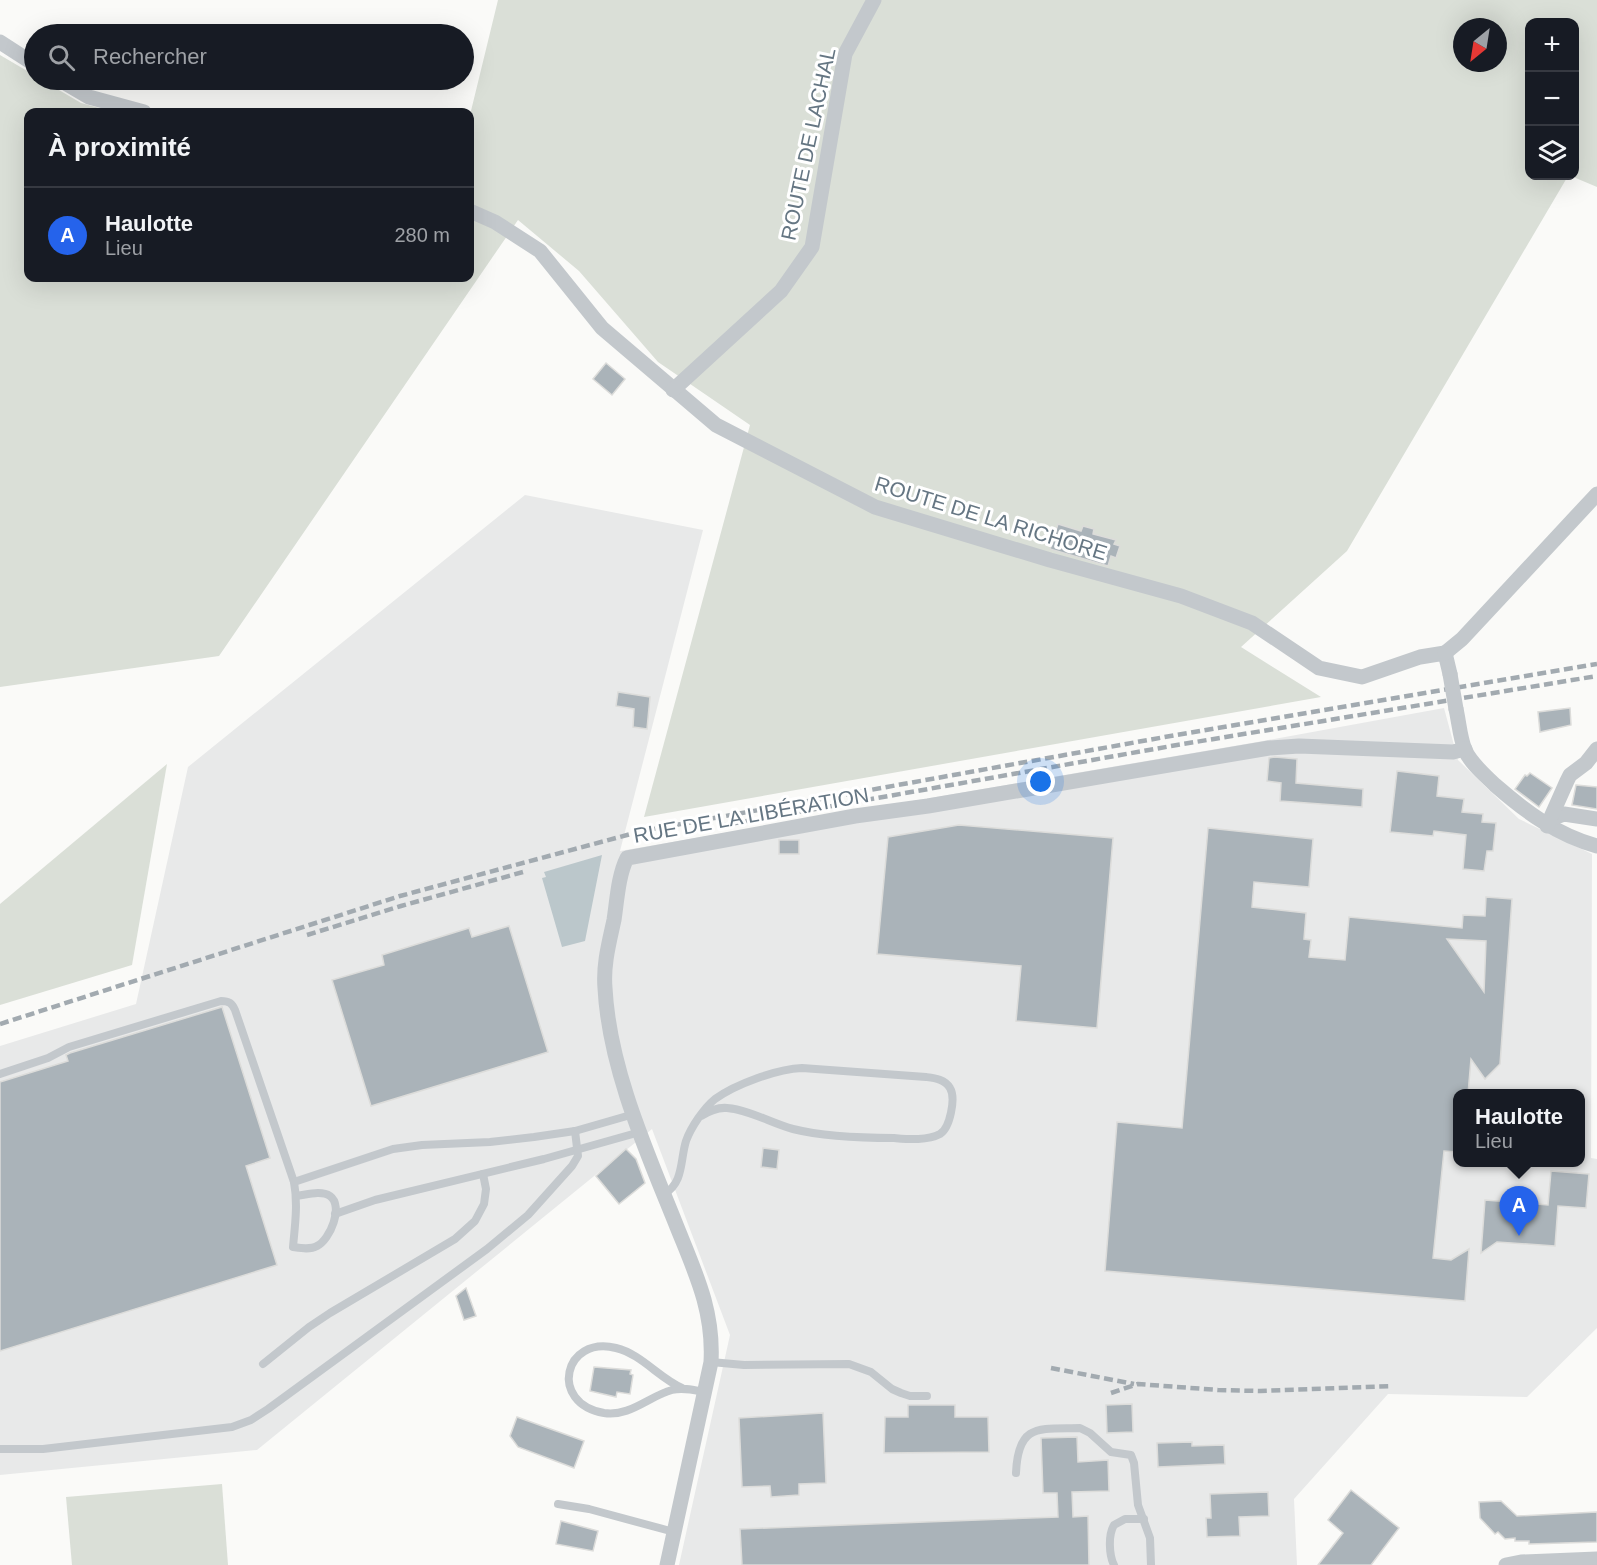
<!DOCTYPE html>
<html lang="fr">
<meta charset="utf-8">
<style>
body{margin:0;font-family:Helvetica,sans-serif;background:#242831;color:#f1f3f6}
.controls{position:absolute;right:18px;top:18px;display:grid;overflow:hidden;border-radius:12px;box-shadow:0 6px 24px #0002}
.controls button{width:54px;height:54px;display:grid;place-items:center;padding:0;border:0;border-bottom:2px solid #363941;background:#171b24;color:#f1f3f6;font:30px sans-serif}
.compass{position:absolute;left:1453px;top:18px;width:54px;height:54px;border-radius:50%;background:#171b24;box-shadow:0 6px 24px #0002;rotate:210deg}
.you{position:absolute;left:1041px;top:782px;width:21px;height:21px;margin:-15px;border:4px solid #fff;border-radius:50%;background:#1a73e8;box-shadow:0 0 0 9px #1a73e833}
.badge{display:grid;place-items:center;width:39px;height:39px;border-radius:50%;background:#2563eb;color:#fff;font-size:20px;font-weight:700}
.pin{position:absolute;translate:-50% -50px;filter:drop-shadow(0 2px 3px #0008)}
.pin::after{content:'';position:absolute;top:32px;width:21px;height:18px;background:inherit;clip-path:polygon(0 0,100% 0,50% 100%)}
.popup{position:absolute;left:1453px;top:1089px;width:132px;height:78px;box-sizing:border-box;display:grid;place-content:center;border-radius:12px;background:#171b24;filter:drop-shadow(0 2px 4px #0005);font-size:20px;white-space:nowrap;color:#9ea1a6}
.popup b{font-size:22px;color:#f1f3f6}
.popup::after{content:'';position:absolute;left:50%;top:100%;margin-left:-12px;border:12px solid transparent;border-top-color:#171b24}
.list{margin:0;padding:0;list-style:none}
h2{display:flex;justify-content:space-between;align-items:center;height:78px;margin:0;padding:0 24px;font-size:26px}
h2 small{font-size:20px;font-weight:400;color:#9ea1a6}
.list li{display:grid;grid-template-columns:39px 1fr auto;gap:18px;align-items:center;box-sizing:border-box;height:96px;padding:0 24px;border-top:2px solid #363941}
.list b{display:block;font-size:22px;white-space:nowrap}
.list p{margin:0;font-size:20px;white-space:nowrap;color:#9ea1a6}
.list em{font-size:20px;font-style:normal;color:#9ea1a6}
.icon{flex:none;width:33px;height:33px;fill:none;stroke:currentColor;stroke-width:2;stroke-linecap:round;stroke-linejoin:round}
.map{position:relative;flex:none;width:1597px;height:1565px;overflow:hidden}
.search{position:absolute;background:#171b24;box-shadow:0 6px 24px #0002;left:24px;top:24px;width:450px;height:66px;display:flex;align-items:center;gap:15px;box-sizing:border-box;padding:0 21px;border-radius:33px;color:#9ea1a6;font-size:22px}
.panel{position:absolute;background:#171b24;box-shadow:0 6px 24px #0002;left:24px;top:108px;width:450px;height:174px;border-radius:12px}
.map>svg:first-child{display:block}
.built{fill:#e8e9e9;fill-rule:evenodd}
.green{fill:#dadfd7;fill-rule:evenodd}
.water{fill:#bbc7cb}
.building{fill:#aab3b9;stroke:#dcdcda;stroke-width:1.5;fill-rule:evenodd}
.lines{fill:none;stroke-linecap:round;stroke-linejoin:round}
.service{stroke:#c3c8cc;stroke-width:8}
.minor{stroke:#c3c8cc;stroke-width:15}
.rail{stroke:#a2aab0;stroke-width:4.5;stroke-dasharray:9 4.5;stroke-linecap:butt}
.minor-bridge{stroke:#c3c8cc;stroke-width:15}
.labels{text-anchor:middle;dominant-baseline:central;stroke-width:6;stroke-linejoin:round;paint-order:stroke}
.street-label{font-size:21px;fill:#657683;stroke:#fff}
</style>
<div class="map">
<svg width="1597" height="1565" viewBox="0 0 1597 1565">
<rect width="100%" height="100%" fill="#fafaf8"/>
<path class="built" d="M525,495L703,530L620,851L1263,741L1444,708L1458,760L1519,819L1592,854L1591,1158L1597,1159V1328L1527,1397L1388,1394L1294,1499L1297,1565H679L730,1335L652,1129L257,1450L0,1475V1046L136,1004L188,767ZM1458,1094H1580V1162H1458Z"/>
<g class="green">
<path d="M498,0H1597V187L1571,176H1574V22H1530V176H1568L1347,551L1241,647L1321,697L644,817L750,425L658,362L579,271L518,220L219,656L0,687V55L34,75V80H42L81,103L114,112H28V278H470V115ZM1462,27H1498V63H1462Z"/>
<path d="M167,764L132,965L0,1005V904Z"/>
<path d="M222,1484L228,1565H72L66,1497Z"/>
</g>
<path class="water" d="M602,855L585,941L562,947L542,878L546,877L544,872Z"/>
<g class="building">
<path d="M606,363L625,379L612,395L593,379Z"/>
<path d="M1058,524L1081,531L1083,526L1094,529L1093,534L1116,540L1114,544L1120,546L1116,558L1111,556L1108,566L1050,549Z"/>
<path d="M618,692L650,697L647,729L633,727L634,709L616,706Z"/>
<path d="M1570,708L1571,725L1540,732L1538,712Z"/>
<path d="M1275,757L1297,759L1296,783L1363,789L1362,807L1280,801L1281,783L1267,781L1269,758Z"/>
<path d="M1397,771L1439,776L1437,796L1464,799L1462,812L1483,814L1482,822L1496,823L1493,851H1487L1484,871L1463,869L1466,835L1434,831L1433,836L1390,832Z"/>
<path d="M1530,773L1552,788L1539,807L1515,789L1525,775L1527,776Z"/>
<path d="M1576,785L1597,787V809L1572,805Z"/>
<path d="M959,825L1113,838L1097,1028L1016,1021L1021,966L877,954L888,837Z"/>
<path d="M1208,828L1313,839L1309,887L1254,882L1252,907L1306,913L1304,939L1311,940L1309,957L1345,960L1349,917L1462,928L1463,915L1485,916L1486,897L1512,899L1500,1064L1485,1079L1471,1059L1468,1094H1458V1152L1444,1151L1433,1258L1451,1260L1469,1249L1465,1301L1105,1271L1117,1122L1182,1128ZM1447,939L1486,941L1484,992Z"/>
<rect x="779" y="840" width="20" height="14"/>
<path d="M509,926L548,1052L371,1106L332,980L384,965L382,955L469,928L472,937Z"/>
<path d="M222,1007L270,1158L246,1166L277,1265L0,1351V1082L68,1061L66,1055L70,1053Z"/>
<path d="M763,1148L779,1150L777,1169L761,1167Z"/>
<path d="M626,1149L636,1159L645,1183L619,1204L596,1176Z"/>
<path d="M1551,1171L1589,1174L1586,1208L1558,1206L1555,1246L1497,1242L1481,1253L1485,1200L1548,1205Z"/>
<path d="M466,1288L476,1316L464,1320L456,1296Z"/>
<path d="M594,1367L631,1370L630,1374L633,1375L630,1394L617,1392L616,1397L590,1391Z"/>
<path d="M1132,1404L1133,1432L1107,1433L1106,1405Z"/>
<path d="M908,1405H955V1417H988L989,1452L884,1453L885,1417H908Z"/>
<path d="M823,1413L826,1483L799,1484V1495L771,1497L770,1486L742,1487L739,1418Z"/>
<path d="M517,1417L584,1441L574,1468L518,1447L510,1436Z"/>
<path d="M1077,1437L1078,1462L1108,1460L1109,1491L1072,1492L1073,1517L1088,1516L1089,1565H742L740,1529L1058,1517L1057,1493H1043L1041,1438Z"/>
<path d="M1192,1442V1446L1224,1445L1225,1464L1158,1467L1157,1443Z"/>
<path d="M1351,1490L1399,1528L1371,1565H1318L1343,1533L1328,1520Z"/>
<path d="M1268,1492L1269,1516L1239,1517L1240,1536L1207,1537L1206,1518H1211L1210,1494Z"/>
<path d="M1501,1501L1517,1516L1597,1512V1542L1529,1544V1541H1515V1538L1505,1539L1498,1532L1495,1534L1480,1518L1479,1502Z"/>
<path d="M561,1521L598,1531L593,1551L556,1544Z"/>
</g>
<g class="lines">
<g class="service">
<path d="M0,1074L48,1058L69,1047L221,1001C229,1001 232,1003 235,1010L294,1182C298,1204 295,1225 293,1247C300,1248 310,1250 317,1246C330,1240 344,1206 330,1196C321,1190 306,1195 296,1196"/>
<path d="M294,1182L393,1149L422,1145L490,1142L534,1137L575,1131L634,1114"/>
<path d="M664,1194C684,1183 680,1160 686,1141C691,1127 704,1108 715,1099C736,1084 777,1069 802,1068L926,1077C934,1078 945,1079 950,1088C956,1098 950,1128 940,1134C927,1141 907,1139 894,1138C864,1138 821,1136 793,1129C771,1123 750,1110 727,1108C717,1107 709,1111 701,1116"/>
<path d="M335,1214L375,1200L544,1159L640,1132"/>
<path d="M711,1362L744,1365L849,1364L871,1372L892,1389L901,1393L910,1396H927"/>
<path d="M263,1364L309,1327L330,1313L455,1239L475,1221L484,1204L486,1189L483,1174"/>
<path d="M682,1388C659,1378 641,1354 616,1348C564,1335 548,1403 604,1413C630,1417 649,1396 672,1390C683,1387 694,1390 704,1392"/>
<path d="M0,1449H43L232,1427L251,1420L268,1409L487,1249L528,1215L572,1166L578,1156L575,1131"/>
<path d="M1016,1473C1018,1423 1039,1429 1080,1428L1090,1433L1111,1452L1131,1455L1134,1463L1138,1505L1150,1538L1151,1565"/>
<path d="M558,1504L589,1509L674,1532"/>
<path d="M1114,1565C1109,1555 1108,1535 1114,1525L1125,1519H1144"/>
</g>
<g class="minor">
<path d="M0,42L34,64"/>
<path d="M60,80L89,97L144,112"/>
<path d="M470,211L495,222L540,251L602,328L716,425L875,507L1050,560L1181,596L1252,623L1319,668L1362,677L1420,657L1445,653L1450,674"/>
<path d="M673,390L781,291L812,247L845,54L874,0"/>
<path d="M1445,653L1462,639L1597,494"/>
<path d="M1456,709C1459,722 1460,738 1465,750C1471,764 1485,775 1495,785C1526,812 1557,835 1597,846"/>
<path d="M1551,819L1564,814L1597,819"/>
<path d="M1547,826L1567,781L1570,775L1586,763L1597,749"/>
<path d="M667,1565L711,1362C714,1309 694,1270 675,1222C646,1150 609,1067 605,988C603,965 609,943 614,920C617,901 618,876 627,858L855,816L928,806L1269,748L1299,746L1453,752L1465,749"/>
<path d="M1506,1565L1521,1562L1597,1559"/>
</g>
<g class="rail">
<path d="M719,826L1177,745L1597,676"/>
<path d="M307,935L401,906L523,872"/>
<path d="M0,1024L400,896L642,831L1176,735L1597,664"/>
<path d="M1051,1368L1134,1384"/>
<path d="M1111,1393L1138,1384L1218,1390L1260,1391L1392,1386"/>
</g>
<path class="minor-bridge" d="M1450,674L1456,709"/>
</g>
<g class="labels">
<g class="street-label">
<text transform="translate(808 144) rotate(-78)">ROUTE DE LACHAL</text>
<text transform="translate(991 518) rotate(17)">ROUTE DE LA RICHORE</text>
<text transform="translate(751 815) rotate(-10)">RUE DE LA LIBÉRATION</text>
</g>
</g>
</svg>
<div class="controls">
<button>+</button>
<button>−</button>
<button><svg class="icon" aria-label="layers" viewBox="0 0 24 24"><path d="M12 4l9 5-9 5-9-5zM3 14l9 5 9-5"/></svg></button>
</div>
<svg class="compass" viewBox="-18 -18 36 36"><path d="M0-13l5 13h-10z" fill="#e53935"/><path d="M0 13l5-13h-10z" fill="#9ea1a6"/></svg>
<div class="you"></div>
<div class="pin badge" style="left:1519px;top:1236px">A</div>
<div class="popup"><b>Haulotte</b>Lieu</div>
<div class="search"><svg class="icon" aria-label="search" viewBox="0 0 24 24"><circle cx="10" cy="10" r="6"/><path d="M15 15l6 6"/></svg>Rechercher</div>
<section class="panel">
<h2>À proximité<small></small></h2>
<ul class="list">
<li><span class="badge">A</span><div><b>Haulotte</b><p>Lieu</p></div><em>280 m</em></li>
</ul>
</section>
</div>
